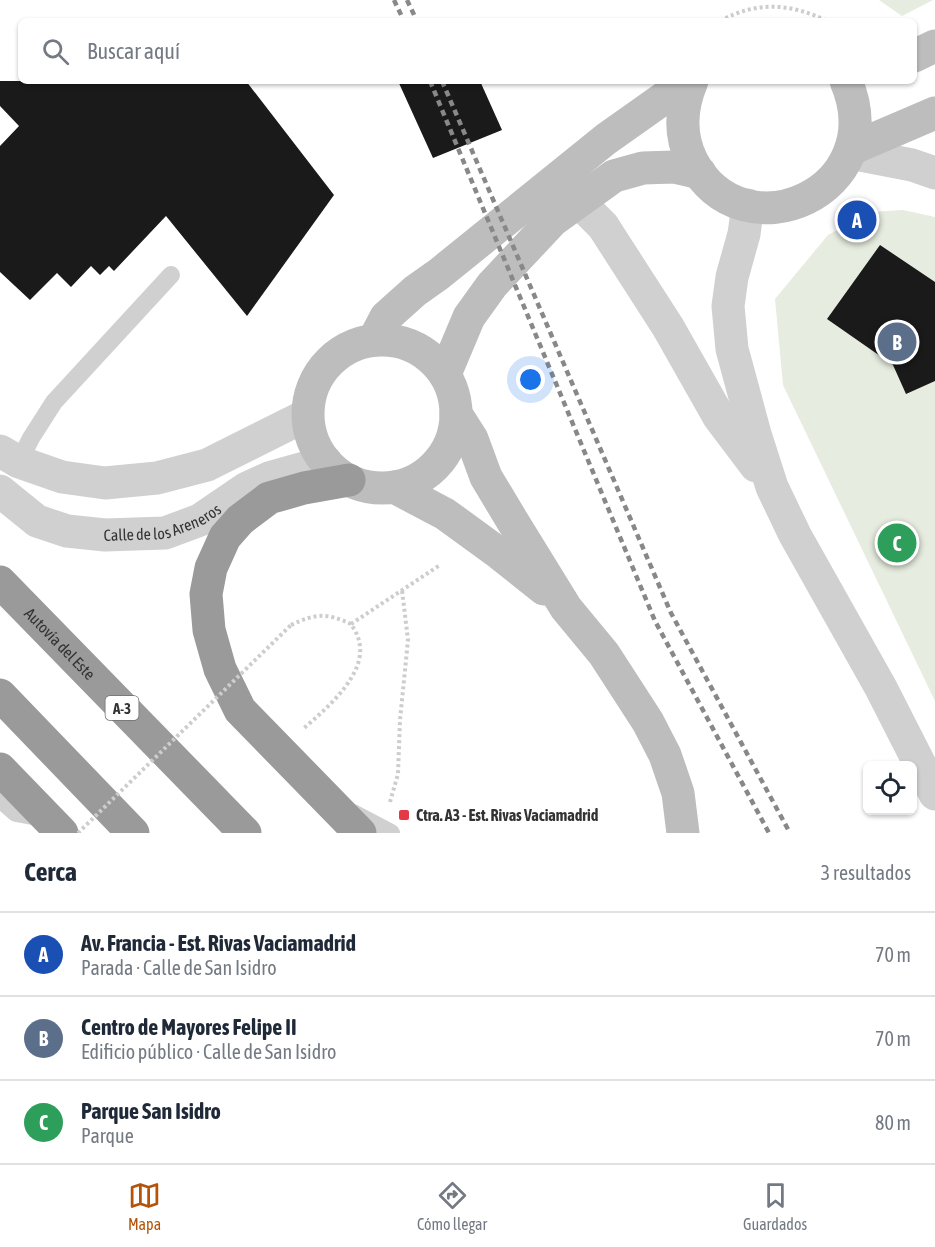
<!DOCTYPE html>
<html lang="es">
<meta charset="utf-8">
<style>
body{margin:0;font-family:"Asap Condensed",sans-serif;background:#f6f6f7;color:#1f2937}
.controls{position:absolute;right:18px;bottom:18px;display:grid;overflow:hidden;border-radius:9px;box-shadow:0 2px 4px #0004}
.controls button{width:54px;height:54px;display:grid;place-items:center;padding:0;border:0;border-bottom:2px solid #e0e1e3;background:#fff;color:#1f2937;font:30px sans-serif}
.you{position:absolute;left:531px;top:380px;width:21px;height:21px;margin:-15px;border:4px solid #fff;border-radius:50%;background:#1a73e8;box-shadow:0 0 0 9px #1a73e833}
.badge{display:grid;place-items:center;width:39px;height:39px;border-radius:50%;background:#b45309;color:#fff;font-size:20px;font-weight:700}
.pin{position:absolute;translate:-50% -50%;border:3px solid #fff;box-shadow:0 2px 6px #0006}
.list{margin:0;padding:0;list-style:none}
h2{display:flex;justify-content:space-between;align-items:center;height:78px;margin:0;padding:0 24px;font-size:26px}
h2 small{font-size:20px;font-weight:400;color:#747a83}
.list li{display:grid;grid-template-columns:39px 1fr auto;gap:18px;align-items:center;box-sizing:border-box;height:84px;padding:0 24px;border-top:2px solid #e0e1e3}
.list b{display:block;font-size:22px;white-space:nowrap}
.list p{margin:0;font-size:20px;white-space:nowrap;color:#747a83}
.list em{font-size:20px;font-style:normal;color:#747a83}
.icon{flex:none;width:33px;height:33px;fill:none;stroke:currentColor;stroke-width:2;stroke-linecap:round;stroke-linejoin:round}
.map{position:relative;flex:none;width:935px;height:833px;overflow:hidden}
.search{position:absolute;background:#fff;box-shadow:0 2px 4px #0004;left:18px;right:18px;top:18px;height:66px;display:flex;align-items:center;gap:15px;box-sizing:border-box;padding:0 21px;border-radius:9px;color:#747a83;font-size:22px}
.sheet{height:330px;background:#fff}
nav{display:flex;justify-content:space-around;align-items:center;box-sizing:border-box;height:84px;border-top:2px solid #e0e1e3;background:#fff;font-size:16px;color:#747a83}
nav a{display:grid;justify-items:center;gap:3px}
nav .on{color:#b45309}
.map>svg:first-child{display:block}
.green{fill:#e6ecdf}
.building{fill:#1a1a1a}
.lines{fill:none;stroke-linecap:round;stroke-linejoin:round}
.path{stroke:#cdcdcd;stroke-width:4;stroke-dasharray:3 3;stroke-linecap:butt}
.lane{stroke:#d0d0d0;stroke-width:18}
.street{stroke:#d0d0d0;stroke-width:33}
.secondary{stroke:#bdbdbd;stroke-width:33}
.highway{stroke:#9a9a9a;stroke-width:33}
.rail{stroke:#888;stroke-width:4.5;stroke-dasharray:6 4.5;stroke-linecap:butt}
.path-bridge{stroke:#cdcdcd;stroke-width:4;stroke-dasharray:3 3;stroke-linecap:butt}
.poi-dot{fill:#e63946;stroke:#fff;stroke-width:2}
.labels{text-anchor:middle;dominant-baseline:central;stroke-width:6;stroke-linejoin:round;paint-order:stroke}
.shield{fill:#fff;stroke:#707070;stroke-width:1.5}
.shield-label{font-size:15px;font-weight:bold;fill:#333}
.street-label{font-size:16px;fill:#333;stroke:#fff}
.poi-label{font-size:16px;font-weight:bold;fill:#333;stroke:#fff;text-anchor:start}
</style>
<div class="map">
<svg width="935" height="833" viewBox="0 0 935 833">
<rect width="100%" height="100%" fill="#fff"/>
<g class="green">
<path d="M879,0H933L902,16Z"/>
<path d="M903,210L935,217V701L783,385L775,299L828,235L872,212Z"/>
</g>
<g class="building">
<path d="M0,81H246L334,195L247,316L166,216L114,271L109,266L100,275L91,266L71,287L57,273L30,300L0,272V146L19,126L0,106Z"/>
<path d="M398,81H480L502,130L433,158Z"/>
<path d="M880,245L935,282V381L906,394L893,365L827,319Z"/>
</g>
<g class="lines">
<g class="path">
<path d="M720,21C757,1 790,3 827,21"/>
<path d="M351,624L440,565"/>
<path d="M291,625C316,613 327,613 351,624C354,629 358,635 359,641C368,674 325,710 303,729"/>
<path d="M390,802L398,774L400,720L408,640L402,590"/>
</g>
<g class="lane">
<path d="M19,462L31,438L54,402L171,275"/>
<path d="M0,799L16,813L43,818"/>
<path d="M353,813L391,833"/>
</g>
<g class="street">
<path d="M850,153L912,165L935,173"/>
<path d="M578,201L603,226L668,327L719,417L756,466"/>
<path d="M748,205L744,234L732,277L728,306L732,349L755,434L772,487L795,535L881,688L935,794"/>
<path d="M0,451L19,462L62,477L105,483L157,478L207,465L307,415"/>
<path id="s1" d="M0,491L37,521L67,531L105,535L165,533L200,520L247,488L269,478L326,462"/>
</g>
<g class="secondary">
<path d="M914,56L935,46"/>
<path d="M692,81C681,107 679,135 692,161C743,258 893,191 846,81"/>
<path d="M851,149L935,113"/>
<circle cx="382" cy="414" r="74"/>
<path d="M374,340L386,317L415,291L439,274L606,139L688,81"/>
<path d="M445,374L469,317L492,285L553,220L614,176L643,168L674,167L700,173"/>
<path d="M456,414L472,439L486,477L513,522L566,608L604,654L648,722L665,755L678,793L683,833"/>
<path d="M394,487L445,514L500,554L544,589"/>
</g>
<g class="highway">
<path d="M349,480L304,488L269,498L240,520L225,537L211,568L206,594L209,630L220,669L240,710L360,833"/>
<path id="s2" d="M0,582L245,833"/>
<path d="M0,695L133,833"/>
<path d="M0,769L62,833"/>
</g>
<g class="rail">
<path d="M394,0L404,21"/>
<path d="M407,0L417,21"/>
<path d="M430,81L655,621L769,833"/>
<path d="M442,81L671,613L790,833"/>
</g>
<path class="path-bridge" d="M78,833L291,625"/>
</g>
<rect class="poi-dot" x="398" y="809" width="12" height="12" rx="3"/>
<g class="labels">
<rect class="shield" x="105.5" y="696" width="33" height="24" rx="4.5"/>
<g class="shield-label">
<text x="122" y="708">A-3</text>
</g>
<g class="street-label">
<text stroke="none"><textPath href="#s1" startOffset="177">Calle de los Areneros</textPath></text>
<text stroke="none"><textPath href="#s2" startOffset="86">Autovía del Este</textPath></text>
</g>
<g class="poi-label">
<text x="416" y="815">Ctra. A3 - Est. Rivas Vaciamadrid</text>
</g>
</g>
</svg>
<div class="controls">
<button><svg class="icon" aria-label="locate" viewBox="0 0 24 24"><circle cx="12" cy="12" r="6"/><path d="M12 2v4M12 18v4M2 12h4M18 12h4"/></svg></button>
</div>
<div class="you"></div>
<div class="pin badge" style="left:857px;top:220px;background:#1a4fb4">A</div>
<div class="pin badge" style="left:897px;top:342px;background:#5c6f8a">B</div>
<div class="pin badge" style="left:897px;top:543px;background:#2e9e5b">C</div>
<div class="search"><svg class="icon" aria-label="search" viewBox="0 0 24 24"><circle cx="10" cy="10" r="6"/><path d="M15 15l6 6"/></svg>Buscar aquí</div>
</div>
<section class="sheet">
<h2>Cerca<small>3 resultados</small></h2>
<ul class="list">
<li><span class="badge" style="background:#1a4fb4">A</span><div><b>Av. Francia - Est. Rivas Vaciamadrid</b><p>Parada · Calle de San Isidro</p></div><em>70 m</em></li>
<li><span class="badge" style="background:#5c6f8a">B</span><div><b>Centro de Mayores Felipe II</b><p>Edificio público · Calle de San Isidro</p></div><em>70 m</em></li>
<li><span class="badge" style="background:#2e9e5b">C</span><div><b>Parque San Isidro</b><p>Parque</p></div><em>80 m</em></li>
</ul>
</section>
<nav>
<a class="on"><svg class="icon" aria-label="map" viewBox="0 0 24 24"><path d="M3 6l6-2 6 2 6-2v14l-6 2-6-2-6 2zM9 4v14M15 6v14"/></svg>Mapa</a>
<a><svg class="icon" aria-label="directions" viewBox="0 0 24 24"><path d="M12 3l9 9-9 9-9-9zM9 14v-3h6M13 9l2 2-2 2"/></svg>Cómo llegar</a>
<a><svg class="icon" aria-label="saved" viewBox="0 0 24 24"><path d="M7 4h10v16l-5-4-5 4z"/></svg>Guardados</a>
</nav>
